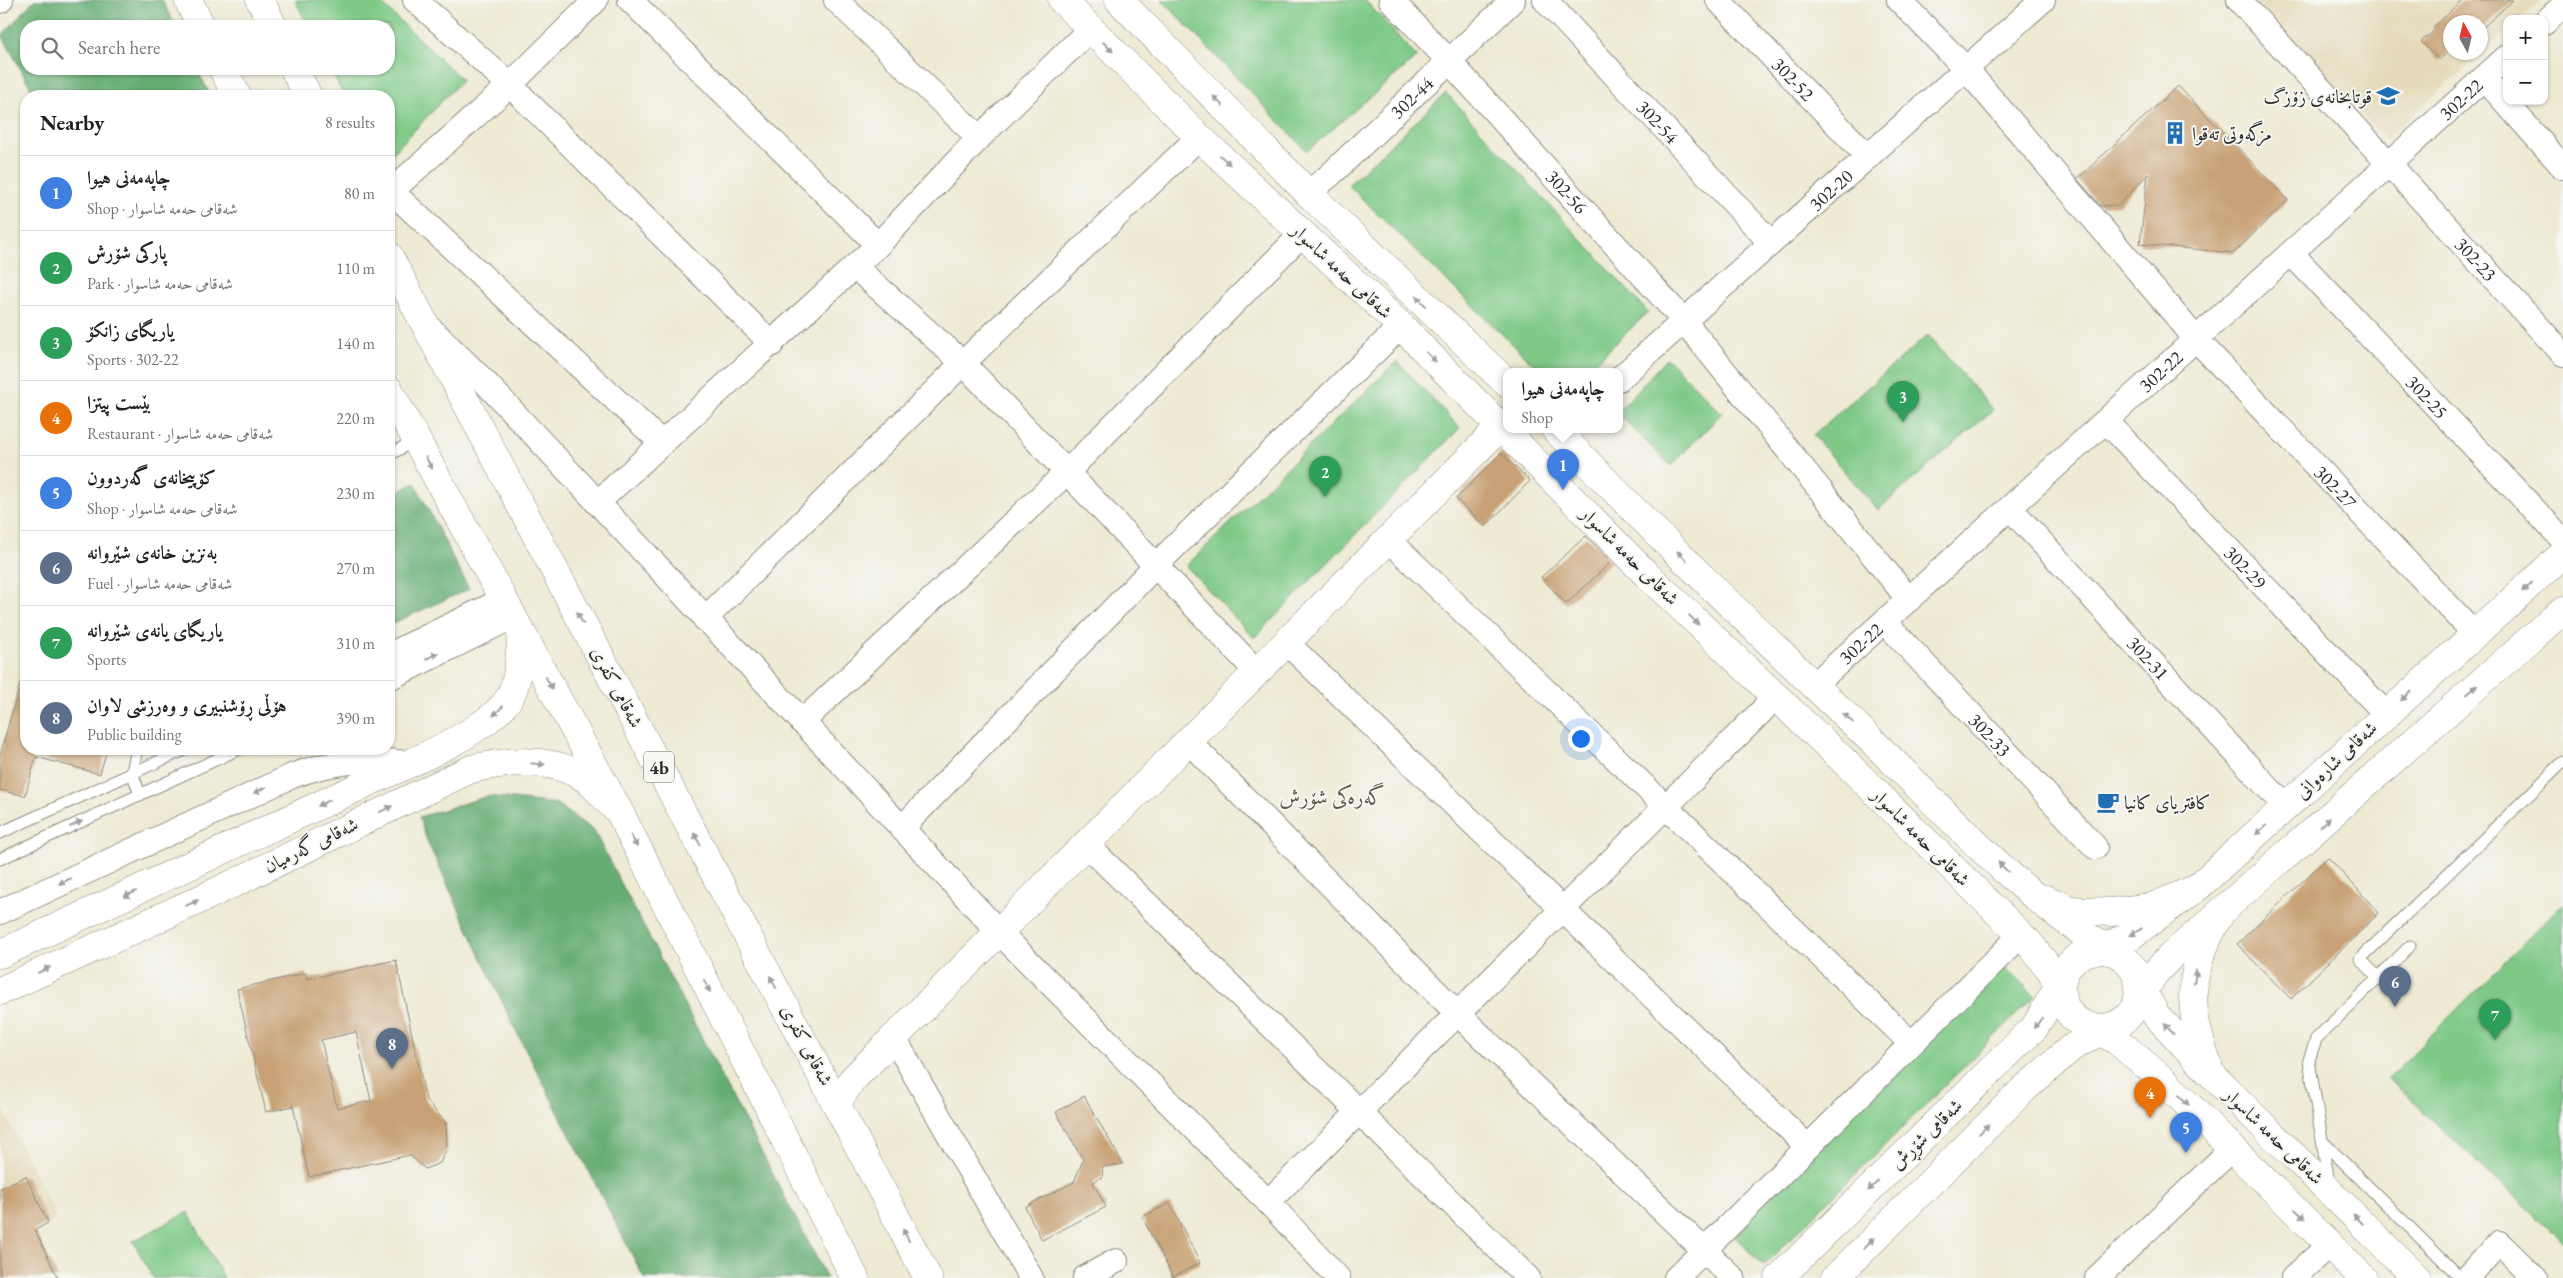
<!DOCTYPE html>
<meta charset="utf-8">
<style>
body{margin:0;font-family:"EB Garamond",Amiri,serif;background:#f2f2f2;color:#202124}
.controls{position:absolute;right:15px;top:15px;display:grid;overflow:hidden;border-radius:10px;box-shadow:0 1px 4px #0004}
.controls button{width:45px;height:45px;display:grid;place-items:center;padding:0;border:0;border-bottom:1px solid #e0e0e0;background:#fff;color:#202124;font:25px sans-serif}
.compass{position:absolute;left:2443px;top:15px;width:45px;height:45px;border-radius:50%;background:#fff;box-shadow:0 1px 4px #0004;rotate:352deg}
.you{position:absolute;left:1580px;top:738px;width:18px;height:18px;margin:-12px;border:4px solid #fff;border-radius:50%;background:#1a73e8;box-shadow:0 0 0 8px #1a73e833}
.badge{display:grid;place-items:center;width:32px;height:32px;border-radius:50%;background:#1f6fb2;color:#fff;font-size:16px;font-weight:700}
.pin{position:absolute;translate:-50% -41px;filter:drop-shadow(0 1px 2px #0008)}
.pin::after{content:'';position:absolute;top:26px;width:18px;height:15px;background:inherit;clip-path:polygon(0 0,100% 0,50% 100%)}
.popup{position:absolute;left:1503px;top:368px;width:120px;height:65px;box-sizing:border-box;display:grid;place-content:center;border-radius:10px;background:#fff;filter:drop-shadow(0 1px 4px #0005);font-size:16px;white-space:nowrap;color:#757577}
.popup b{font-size:19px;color:#202124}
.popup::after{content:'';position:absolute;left:50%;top:100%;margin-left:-10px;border:10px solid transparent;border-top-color:#fff}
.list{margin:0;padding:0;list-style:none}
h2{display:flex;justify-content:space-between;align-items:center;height:65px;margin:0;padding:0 20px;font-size:21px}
h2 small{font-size:16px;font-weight:400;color:#757577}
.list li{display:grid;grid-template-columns:32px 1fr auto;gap:15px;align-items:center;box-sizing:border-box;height:75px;padding:0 20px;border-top:1px solid #e0e0e0}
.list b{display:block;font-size:19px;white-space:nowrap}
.list p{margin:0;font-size:16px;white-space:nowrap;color:#757577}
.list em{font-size:16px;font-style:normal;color:#757577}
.icon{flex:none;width:28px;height:28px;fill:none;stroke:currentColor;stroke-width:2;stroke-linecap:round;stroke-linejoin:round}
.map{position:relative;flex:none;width:2563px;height:1278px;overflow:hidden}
.search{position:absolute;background:#fff;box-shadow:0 1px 4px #0004;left:20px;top:20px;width:375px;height:55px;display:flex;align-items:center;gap:12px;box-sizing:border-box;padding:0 18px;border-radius:20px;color:#757577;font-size:19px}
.panel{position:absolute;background:#fff;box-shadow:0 1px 4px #0004;left:20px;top:90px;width:375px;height:665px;border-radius:20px}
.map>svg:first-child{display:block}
.built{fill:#e5daba;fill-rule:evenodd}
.green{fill:#7ec986;stroke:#547a58}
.forest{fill:#66ad73;stroke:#486c4f}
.building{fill:#c8a276;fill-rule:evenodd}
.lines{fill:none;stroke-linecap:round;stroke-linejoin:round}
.lane-casing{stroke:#8c8a80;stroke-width:13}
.street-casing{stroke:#8c8a80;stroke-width:26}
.secondary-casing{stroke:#8c8a80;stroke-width:29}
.primary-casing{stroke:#8c8a80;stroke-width:29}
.highway-casing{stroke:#8c8a80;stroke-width:29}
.lane{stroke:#fff;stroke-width:11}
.street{stroke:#fff;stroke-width:24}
.secondary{stroke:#fff;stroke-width:28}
.primary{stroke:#fff;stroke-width:28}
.highway{stroke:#fff;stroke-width:28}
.oneway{fill:#a0a0a0}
.labels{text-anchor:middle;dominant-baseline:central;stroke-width:4;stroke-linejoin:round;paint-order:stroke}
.shield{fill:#f6f6f2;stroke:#686867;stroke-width:1}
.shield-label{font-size:18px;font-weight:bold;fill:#2b2b2b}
.street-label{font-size:19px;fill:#2b2b2b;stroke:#f6f6f2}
.poi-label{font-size:19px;fill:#2b2b2b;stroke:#f6f6f2;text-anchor:start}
.quarter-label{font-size:21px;fill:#625545;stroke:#f6f6f2}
</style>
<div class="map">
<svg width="2563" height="1278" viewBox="0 0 2563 1278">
<rect width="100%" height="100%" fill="#f6f6f2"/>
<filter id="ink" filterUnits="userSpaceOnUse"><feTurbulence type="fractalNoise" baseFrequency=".02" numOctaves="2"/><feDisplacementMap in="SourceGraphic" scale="10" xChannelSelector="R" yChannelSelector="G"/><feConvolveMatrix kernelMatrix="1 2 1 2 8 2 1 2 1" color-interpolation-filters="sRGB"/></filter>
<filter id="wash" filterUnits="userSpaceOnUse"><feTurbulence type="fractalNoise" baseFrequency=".0096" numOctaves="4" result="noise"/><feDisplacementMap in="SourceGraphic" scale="20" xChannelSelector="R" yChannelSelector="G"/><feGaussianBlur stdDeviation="1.12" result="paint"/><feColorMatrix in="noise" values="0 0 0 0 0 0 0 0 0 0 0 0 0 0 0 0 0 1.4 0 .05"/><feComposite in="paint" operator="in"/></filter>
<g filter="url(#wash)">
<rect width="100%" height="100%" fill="#eeead4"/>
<g class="built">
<path d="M2254,0H2541L2520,19H2507V30L2385,139ZM2450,22H2480V52H2450Z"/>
<path d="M0,1103L56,1217L48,1223L0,1246Z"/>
</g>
<g class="green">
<path d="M295,0H378L462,80L389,157V96H344L330,69H389V26H308Z"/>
<path d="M1162,0H1365L1417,57L1307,151Z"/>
<path d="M1446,93L1648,312L1587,371H1540L1348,185Z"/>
<path d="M1928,335L1993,410L1878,510L1813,435Z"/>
<path d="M1667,358L1722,413L1671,466L1619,415V411Z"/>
<path d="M1397,361L1460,428L1254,638L1186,566Z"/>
<path d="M2563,903V1242L2388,1078Z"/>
<path d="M2002,964L2035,996L1763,1266L1732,1234Z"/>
<path d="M188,1212L224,1278H153L133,1241Z"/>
</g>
<g class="forest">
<path d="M34,0H162L175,26H26V69H197L211,96H35L2,35Z"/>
<path d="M415,483L469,589L389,625V496Z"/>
<path d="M488,796L557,804L594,831L827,1278H644L513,1025L427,841L419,817Z"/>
</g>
<g id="blocks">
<g class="building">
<path d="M2464,0H2513L2480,30V22H2450V50L2439,60L2421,42L2435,30L2433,27Z"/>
<path d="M2178,86L2288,200L2234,253L2140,244L2148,174L2119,205L2101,206L2077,179Z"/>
<path d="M1501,453L1530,481L1485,527L1456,499Z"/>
<path d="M1586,536L1611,562L1566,604L1541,577Z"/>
<path d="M21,680L26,681V749H107L100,774L36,757L25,796L0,790V755Z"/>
<path d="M2328,857L2379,913L2291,999L2237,944Z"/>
<path d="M396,960L426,1100L446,1123L447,1148L440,1163L425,1169L410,1155L309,1177L293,1106L266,1112L237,989L306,973L307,979ZM356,1032L371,1101L337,1108L321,1040Z"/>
<path d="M1084,1096L1123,1164L1102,1167L1103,1177L1093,1182L1106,1207L1042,1240L1025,1207L1074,1182L1083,1160L1056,1112Z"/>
<path d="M26,1176L48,1223L35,1230L58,1278H0V1188Z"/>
<path d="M1170,1203L1200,1263L1173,1277L1142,1217Z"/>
</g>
</g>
</g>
<g filter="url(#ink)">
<use href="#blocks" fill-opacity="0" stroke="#8c8a80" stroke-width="1"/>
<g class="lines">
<defs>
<g id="lane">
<path d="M389,455L416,440"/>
<path d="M137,749L132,772L140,795"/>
<path d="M0,833L186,749"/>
<path d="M0,859L239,749"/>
<path d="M2378,977L2360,959L2563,762"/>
<path d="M2323,1142L2461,1278"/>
<path d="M2329,1183L2309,1060L2316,1039L2410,946"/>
</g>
<g id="street">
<path d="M415,0L510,85L772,344"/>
<path d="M630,0L878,245"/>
<path d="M836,0L979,138"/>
<path id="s1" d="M1391,0L1449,61L1684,321L1909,600"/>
<path id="s2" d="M1545,0L1771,243"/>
<path id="s3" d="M1718,0L1868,157"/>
<path id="s4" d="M1899,0L1966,69L2196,339L2475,634"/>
<path id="s5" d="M2239,0L2563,354"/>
<path d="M0,1L1,0"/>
<path d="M2544,23L2563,6"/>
<path d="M2484,78L2563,167"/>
<path d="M391,191L662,443"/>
<path d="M389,193L510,85L596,0"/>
<path id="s6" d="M1308,193L1329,176L1513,0"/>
<path id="s7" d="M2291,253L2563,540"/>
<path d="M855,267L963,363L1257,672"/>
<path d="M433,331L485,382L999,932L1268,1202L1338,1278"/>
<path id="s8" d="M1619,379L2043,0"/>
<path id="s9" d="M2106,421L2386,714"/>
<path d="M597,503L878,245L979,138L1080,39L1089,28"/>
<path id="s10" d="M2010,508L2271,791L2288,805"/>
<path d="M1388,539L1911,1043"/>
<path d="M705,619L963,363L1199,137"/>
<path id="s11" d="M1885,622L2095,847"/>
<path d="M1286,642L1807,1146"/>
<path d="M389,655L505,599"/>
<path d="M389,678L514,616"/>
<path id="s12" d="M1813,686L2507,57"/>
<path d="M802,722L1067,472L1292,244L1301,232"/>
<path d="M1188,741L1456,1012L1733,1278"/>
<path d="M902,828L1156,565L1401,326"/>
<path d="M1086,844L1528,1278"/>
<path d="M0,912L292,776C331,761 367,758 408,763"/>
<path d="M894,1038L1031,1278"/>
<path d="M1268,1202L1763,710L1772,695"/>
<path d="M1085,1278L1116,1261"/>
<path d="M1676,1278L2021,935"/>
<path d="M2097,1278L2232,1149"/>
<path d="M2293,1278L2330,1244"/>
<path d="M2467,1278L2499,1243L2535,1278"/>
</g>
<g id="secondary">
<path d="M2098,950L2132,935L2200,885L2563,554"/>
<path d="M0,954C119,899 238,844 356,788C398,768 475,738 504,705C520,687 519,656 522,633"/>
<path d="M0,991L203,898L471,769C506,761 550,756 583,777C594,784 604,798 614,807"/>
<path d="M2139,999L2154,974L2170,957L2563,610"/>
<path d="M837,1102L852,1080L1500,427"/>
<path d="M1779,1278L2035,1027L2062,980"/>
<path d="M1835,1278L2023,1090L2071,1048L2103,1029"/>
</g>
<g id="primary">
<path d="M1062,0L1199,137L1401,326L1647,575L1845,762L2029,943L2052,972L2061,992"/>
<path d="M1119,0L1308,193L1507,383"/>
<path d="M1555,429C1657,536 1765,638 1872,741C1948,814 2020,896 2110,951"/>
<path d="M2046,899L2070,910L2112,912L2152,907L2193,890"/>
<circle cx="2100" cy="989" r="39"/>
<path d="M2140,987L2156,1015L2212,1075L2417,1278"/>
<path d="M2091,1028L2116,1040L2161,1078L2363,1278"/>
<path d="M2208,1064C2184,1002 2189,968 2222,911"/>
</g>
<g id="highway">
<path d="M188,0L201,26"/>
<path d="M260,0L273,26"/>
<path d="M223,69L237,96"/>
<path d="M294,69L308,96"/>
<path d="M389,256L928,1278"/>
<path d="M389,390L620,813L855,1278"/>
</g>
</defs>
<use href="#lane" class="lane-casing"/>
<use href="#street" class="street-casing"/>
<use href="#secondary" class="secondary-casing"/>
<use href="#primary" class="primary-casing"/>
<use href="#highway" class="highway-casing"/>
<use href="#lane" class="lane"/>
<use href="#street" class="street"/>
<use href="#secondary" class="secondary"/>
<use href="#primary" class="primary"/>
<use href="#highway" class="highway"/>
</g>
<defs><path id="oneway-solid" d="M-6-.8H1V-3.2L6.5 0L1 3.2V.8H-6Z" transform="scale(1.25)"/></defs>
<g class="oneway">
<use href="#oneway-solid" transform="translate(1108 47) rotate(45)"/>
<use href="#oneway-solid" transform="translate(1218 101) rotate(-134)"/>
<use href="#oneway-solid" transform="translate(1225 160) rotate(43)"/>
<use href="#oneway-solid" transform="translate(1421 301) rotate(-136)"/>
<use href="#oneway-solid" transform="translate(1431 357) rotate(45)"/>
<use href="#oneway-solid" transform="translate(429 463) rotate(61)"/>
<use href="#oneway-solid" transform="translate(1682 556) rotate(-135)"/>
<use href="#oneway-solid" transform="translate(2527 587) rotate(138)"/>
<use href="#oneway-solid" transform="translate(580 618) rotate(-118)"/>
<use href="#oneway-solid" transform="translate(1694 620) rotate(44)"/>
<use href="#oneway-solid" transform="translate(432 656) rotate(-26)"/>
<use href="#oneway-solid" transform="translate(549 683) rotate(62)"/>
<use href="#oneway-solid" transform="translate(2472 690) rotate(-42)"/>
<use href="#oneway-solid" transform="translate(2406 696) rotate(138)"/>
<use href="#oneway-solid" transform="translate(498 711) rotate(136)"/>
<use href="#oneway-solid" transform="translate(1848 718) rotate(-137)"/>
<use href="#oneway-solid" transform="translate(538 764) rotate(6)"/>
<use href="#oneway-solid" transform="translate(260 790) rotate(155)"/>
<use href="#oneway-solid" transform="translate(324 803) rotate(154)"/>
<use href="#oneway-solid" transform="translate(386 809) rotate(-26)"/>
<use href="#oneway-solid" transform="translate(2325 822) rotate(-42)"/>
<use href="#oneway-solid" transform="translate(76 824) rotate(-25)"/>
<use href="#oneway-solid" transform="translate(2261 830) rotate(138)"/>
<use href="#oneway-solid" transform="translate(697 839) rotate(-118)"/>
<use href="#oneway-solid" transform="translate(634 841) rotate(63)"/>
<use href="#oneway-solid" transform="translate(2003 867) rotate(-136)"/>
<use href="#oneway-solid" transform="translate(65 881) rotate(155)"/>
<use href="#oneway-solid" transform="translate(130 894) rotate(155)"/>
<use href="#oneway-solid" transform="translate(192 903) rotate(-25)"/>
<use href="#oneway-solid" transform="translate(2136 932) rotate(149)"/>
<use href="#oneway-solid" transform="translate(44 970) rotate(-25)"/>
<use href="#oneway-solid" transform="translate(2195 977) rotate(-81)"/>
<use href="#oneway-solid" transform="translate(773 982) rotate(-118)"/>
<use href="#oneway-solid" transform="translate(707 986) rotate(63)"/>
<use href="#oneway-solid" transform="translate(2038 1023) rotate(127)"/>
<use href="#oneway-solid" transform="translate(2169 1029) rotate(-133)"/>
<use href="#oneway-solid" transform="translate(2184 1100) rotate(44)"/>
<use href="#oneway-solid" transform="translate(1984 1129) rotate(-45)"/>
<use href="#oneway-solid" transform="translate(1873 1186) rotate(136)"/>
<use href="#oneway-solid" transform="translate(2300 1214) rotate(44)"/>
<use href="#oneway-solid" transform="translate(2358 1219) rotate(-135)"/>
<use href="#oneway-solid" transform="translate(906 1235) rotate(-117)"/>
<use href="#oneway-solid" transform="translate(1869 1243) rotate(-45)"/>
</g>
</g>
<defs>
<symbol id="school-bare" viewBox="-9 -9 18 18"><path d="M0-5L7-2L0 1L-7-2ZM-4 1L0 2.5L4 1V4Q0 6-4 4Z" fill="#1f6fb2" stroke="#f6f6f2" stroke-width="2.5" paint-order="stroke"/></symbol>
<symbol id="building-bare" viewBox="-9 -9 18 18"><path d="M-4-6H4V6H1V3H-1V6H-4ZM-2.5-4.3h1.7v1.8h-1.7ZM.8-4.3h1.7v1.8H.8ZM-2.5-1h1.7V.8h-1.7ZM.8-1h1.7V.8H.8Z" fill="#1f6fb2" stroke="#f6f6f2" stroke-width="2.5" paint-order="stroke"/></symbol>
<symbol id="cafe-bare" viewBox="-9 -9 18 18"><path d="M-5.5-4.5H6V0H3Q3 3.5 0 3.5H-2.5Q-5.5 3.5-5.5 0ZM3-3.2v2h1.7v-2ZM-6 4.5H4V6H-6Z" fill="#1f6fb2" stroke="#f6f6f2" stroke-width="2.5" paint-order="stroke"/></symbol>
</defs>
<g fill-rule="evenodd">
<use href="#school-bare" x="2372" y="80" width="32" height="32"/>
<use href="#building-bare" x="2159" y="117" width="32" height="32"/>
<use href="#cafe-bare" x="2092" y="786" width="32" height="32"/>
</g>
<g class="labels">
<rect class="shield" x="644" y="751.5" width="30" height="31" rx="4"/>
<g class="shield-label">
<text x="659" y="767">4b</text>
</g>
<g class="street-label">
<text stroke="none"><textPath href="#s3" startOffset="109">302-52</textPath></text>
<text stroke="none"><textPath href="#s6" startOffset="141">302-44</textPath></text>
<text stroke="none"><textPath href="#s12" startOffset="874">302-22</textPath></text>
<text stroke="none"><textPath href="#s2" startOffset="166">302-54</textPath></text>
<text stroke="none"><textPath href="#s8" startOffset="284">302-20</textPath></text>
<text stroke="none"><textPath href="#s1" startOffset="260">302-56</textPath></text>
<text stroke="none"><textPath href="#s5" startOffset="351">302-23</textPath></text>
<text transform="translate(1342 271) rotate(43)">شەقامی حەمە شاسوار</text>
<text stroke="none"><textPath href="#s12" startOffset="469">302-22</textPath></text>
<text stroke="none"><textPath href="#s7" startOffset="198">302-25</textPath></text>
<text stroke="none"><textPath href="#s4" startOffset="654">302-27</textPath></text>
<text transform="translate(1630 556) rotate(45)">شەقامی حەمە شاسوار</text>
<text stroke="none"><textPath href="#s9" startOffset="202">302-29</textPath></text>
<text stroke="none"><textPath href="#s12" startOffset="64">302-22</textPath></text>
<text stroke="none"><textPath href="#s10" startOffset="204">302-31</textPath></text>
<text transform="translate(617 687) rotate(62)">شەقامی کفری</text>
<text stroke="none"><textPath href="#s11" startOffset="154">302-33</textPath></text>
<text transform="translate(2336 760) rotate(-43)">شەقامی شارەوانی</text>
<text transform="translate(1921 837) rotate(45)">شەقامی حەمە شاسوار</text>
<text transform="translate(311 845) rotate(-26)">شەقامی گەرمیان</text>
<text transform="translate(807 1045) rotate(62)">شەقامی کفری</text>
<text transform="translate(1926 1134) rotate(-44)">شەقامی شۆڕش</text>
<text transform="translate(2274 1136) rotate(44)">شەقامی حەمە شاسوار</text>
</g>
<g class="poi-label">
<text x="2372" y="96" text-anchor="end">قوتابخانه‌ی زۆزگ</text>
<text x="2192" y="133">مزگه‌وتی ته‌قوا</text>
<text x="2124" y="802">کافتریای کانیا</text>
</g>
<g class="quarter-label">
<text x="1332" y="796">گەرەکی شۆرش</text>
</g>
</g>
</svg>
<div class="controls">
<button>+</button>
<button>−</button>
</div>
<svg class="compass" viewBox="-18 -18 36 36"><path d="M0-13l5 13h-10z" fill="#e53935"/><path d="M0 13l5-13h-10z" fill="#757577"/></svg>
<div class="you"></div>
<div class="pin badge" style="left:1563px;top:490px;background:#3f7fe0">1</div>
<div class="popup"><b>چاپەمەنی هیوا</b>Shop</div>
<div class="pin badge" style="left:1325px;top:497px;background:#2e9e5b">2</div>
<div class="pin badge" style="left:1903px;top:422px;background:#2e9e5b">3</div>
<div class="pin badge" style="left:2150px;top:1118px;background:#e8710a">4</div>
<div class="pin badge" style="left:2186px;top:1153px;background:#3f7fe0">5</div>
<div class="pin badge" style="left:2395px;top:1007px;background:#5c6f8a">6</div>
<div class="pin badge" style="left:2495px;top:1040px;background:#2e9e5b">7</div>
<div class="pin badge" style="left:392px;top:1069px;background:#5c6f8a">8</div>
<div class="search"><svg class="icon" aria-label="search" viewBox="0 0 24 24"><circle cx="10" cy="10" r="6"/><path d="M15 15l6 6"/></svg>Search here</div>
<section class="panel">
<h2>Nearby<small>8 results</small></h2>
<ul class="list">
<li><span class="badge" style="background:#3f7fe0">1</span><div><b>چاپەمەنی هیوا</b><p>Shop · شەقامی حەمە شاسوار</p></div><em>80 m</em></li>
<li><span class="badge" style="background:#2e9e5b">2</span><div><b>پارکی شۆرش</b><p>Park · شەقامی حەمە شاسوار</p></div><em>110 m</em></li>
<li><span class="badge" style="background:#2e9e5b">3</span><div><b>یاریگای زانکۆ</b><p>Sports · 302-22</p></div><em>140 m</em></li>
<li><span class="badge" style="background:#e8710a">4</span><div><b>بێست پیتزا</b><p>Restaurant · شەقامی حەمە شاسوار</p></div><em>220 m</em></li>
<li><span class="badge" style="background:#3f7fe0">5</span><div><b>کۆپیخانەی گەردوون</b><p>Shop · شەقامی حەمە شاسوار</p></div><em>230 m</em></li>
<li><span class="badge" style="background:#5c6f8a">6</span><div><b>بەنزین خانەی شێروانە</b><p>Fuel · شەقامی حەمە شاسوار</p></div><em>270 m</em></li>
<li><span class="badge" style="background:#2e9e5b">7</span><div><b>یاریگای یانەی شێروانە</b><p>Sports</p></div><em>310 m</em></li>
<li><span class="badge" style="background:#5c6f8a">8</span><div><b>هۆڵی ڕۆشنبیری و وەرزشی لاوان</b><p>Public building</p></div><em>390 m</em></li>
</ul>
</section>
</div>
